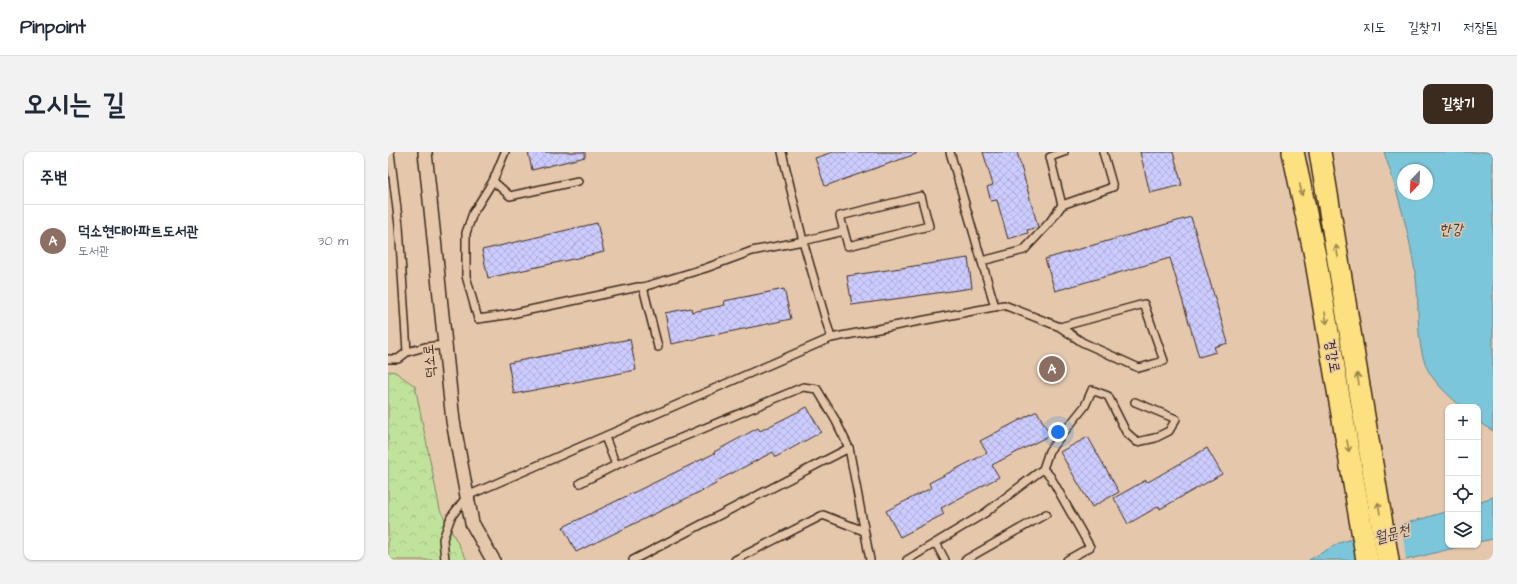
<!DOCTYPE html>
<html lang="ko">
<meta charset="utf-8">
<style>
body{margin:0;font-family:"Architects Daughter","Poor Story",sans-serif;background:#f2f2f3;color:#1f2937}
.controls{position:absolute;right:12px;bottom:12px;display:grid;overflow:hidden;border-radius:8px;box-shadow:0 1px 3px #0004}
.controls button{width:36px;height:36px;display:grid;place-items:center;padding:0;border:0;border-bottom:1px solid #e0e1e3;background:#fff;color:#1f2937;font:20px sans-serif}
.compass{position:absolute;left:1009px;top:12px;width:36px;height:36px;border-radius:50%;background:#fff;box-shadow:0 1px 3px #0004;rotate:203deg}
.you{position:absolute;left:670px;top:280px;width:14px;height:14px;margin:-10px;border:3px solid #fff;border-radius:50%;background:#1a73e8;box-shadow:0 0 0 6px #1a73e833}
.badge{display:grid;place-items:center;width:26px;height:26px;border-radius:50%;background:#3b2a1e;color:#fff;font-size:13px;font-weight:700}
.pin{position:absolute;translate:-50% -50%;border:2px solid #fff;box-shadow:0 1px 4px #0006}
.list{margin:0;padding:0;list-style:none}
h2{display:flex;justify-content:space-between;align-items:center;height:52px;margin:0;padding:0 16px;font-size:17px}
h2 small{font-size:13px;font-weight:400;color:#747a83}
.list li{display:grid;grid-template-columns:26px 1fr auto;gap:12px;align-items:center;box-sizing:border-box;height:72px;padding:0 16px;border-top:1px solid #e0e1e3}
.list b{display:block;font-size:15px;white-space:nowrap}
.list p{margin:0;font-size:13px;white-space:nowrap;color:#747a83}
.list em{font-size:13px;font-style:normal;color:#747a83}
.icon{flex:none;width:22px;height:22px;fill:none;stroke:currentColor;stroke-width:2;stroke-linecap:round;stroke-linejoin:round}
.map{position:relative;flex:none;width:1105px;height:408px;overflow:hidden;border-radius:8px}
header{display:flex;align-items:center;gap:24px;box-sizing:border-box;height:56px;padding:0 20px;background:#fff;border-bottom:1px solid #e0e1e3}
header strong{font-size:19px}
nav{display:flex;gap:22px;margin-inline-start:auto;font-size:14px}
.intro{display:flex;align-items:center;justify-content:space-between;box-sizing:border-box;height:96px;padding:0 24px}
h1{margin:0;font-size:28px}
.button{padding:10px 18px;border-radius:8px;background:#3b2a1e;color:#fff;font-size:14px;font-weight:700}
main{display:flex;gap:24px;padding:0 24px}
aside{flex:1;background:#fff;border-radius:8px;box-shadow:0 1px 3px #0004}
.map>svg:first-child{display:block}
.forest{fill:url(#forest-crowns);stroke:#7e865d}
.water{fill:#7bc6db;stroke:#61888f;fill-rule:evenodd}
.pier{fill:#e5c8ac}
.building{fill:url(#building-cross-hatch);stroke:#3b2a1e}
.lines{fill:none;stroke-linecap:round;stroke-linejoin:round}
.lane-casing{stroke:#3b2a1e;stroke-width:10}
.street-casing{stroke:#3b2a1e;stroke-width:16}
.primary-casing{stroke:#3b2a1e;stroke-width:24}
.lane{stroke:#e5c8ac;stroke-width:7}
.street{stroke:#e5c8ac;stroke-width:13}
.primary{stroke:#fde080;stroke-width:21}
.oneway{stroke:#9c854f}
.labels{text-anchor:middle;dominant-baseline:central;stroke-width:3;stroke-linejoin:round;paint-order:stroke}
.street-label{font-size:14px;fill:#3b2a1e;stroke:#e5c8ac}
.water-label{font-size:15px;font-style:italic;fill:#413a31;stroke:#e5c8ac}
</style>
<header>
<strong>Pinpoint</strong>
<nav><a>지도</a><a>길찾기</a><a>저장됨</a></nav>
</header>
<div class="intro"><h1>오시는 길</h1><a class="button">길찾기</a></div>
<main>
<aside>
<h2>주변<small></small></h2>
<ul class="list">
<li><span class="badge" style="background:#8d6e63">A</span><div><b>덕소현대아파트도서관</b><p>도서관</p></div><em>30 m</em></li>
</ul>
</aside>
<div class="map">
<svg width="1105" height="408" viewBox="0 0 1105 408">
<defs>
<pattern id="forest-crowns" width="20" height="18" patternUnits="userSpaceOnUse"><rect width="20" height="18" fill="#c0e39c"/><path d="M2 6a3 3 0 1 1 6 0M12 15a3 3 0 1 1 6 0" fill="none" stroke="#a6c386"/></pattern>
<pattern id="building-cross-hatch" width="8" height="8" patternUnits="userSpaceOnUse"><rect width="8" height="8" fill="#cbcbfe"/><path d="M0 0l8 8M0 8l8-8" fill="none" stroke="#afaed9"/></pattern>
</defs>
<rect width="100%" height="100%" fill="#e5c8ac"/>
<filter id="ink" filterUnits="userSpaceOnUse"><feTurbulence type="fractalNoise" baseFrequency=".025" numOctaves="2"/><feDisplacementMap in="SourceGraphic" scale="8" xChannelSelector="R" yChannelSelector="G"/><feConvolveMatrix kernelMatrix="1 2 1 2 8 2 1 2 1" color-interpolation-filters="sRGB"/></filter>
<g filter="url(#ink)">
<path class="forest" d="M0,219L7,220L27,234L52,358L79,408H0Z"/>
<g class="water">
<path d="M996,0H1105V279L1090,269V255H1074C1062,245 1044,229 1038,214C1027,186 1032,156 1028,127C1022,83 1010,42 996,0ZM1015,18H1039V42H1015Z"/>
<path d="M1105,345V387L1090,390V350Z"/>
<path d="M1060,359V393H1078L1018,408H921L951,391Z"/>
</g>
<path class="pier" d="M1013,371L1018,408H969L965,385Z"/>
<g class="building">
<path d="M140,0H197V5L144,18Z"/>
<path d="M445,0H528V2L437,34L427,6Z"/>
<path d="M595,0H629L650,75L639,78L640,81L620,87L609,48L603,49L599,35L605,33Z"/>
<path d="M752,0H785L794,33L762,41Z"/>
<path d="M803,65L840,191L826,195L828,200L811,205L782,106L667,139L657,107Z"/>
<path d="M209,71L216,100L100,126L94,98Z"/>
<path d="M580,106L584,136L464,153L459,124Z"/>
<path d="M396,137L403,167L283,192L277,161L303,156L304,160L337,153L336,149Z"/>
<path d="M242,187L248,218L126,242L120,211Z"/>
<path d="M419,255L433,280L388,305L385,300L327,330L328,332L188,400L175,375L327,301L326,300L370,276L372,279Z"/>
<path d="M649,259L662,283L604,313L611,325L553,356L556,362L512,385L498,359L543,336L541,331L599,301L592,289Z"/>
<path d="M700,285L731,340L704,355L672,300Z"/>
<path d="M819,296L834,322L772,357L771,354L740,372L726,346L758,328L760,330Z"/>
</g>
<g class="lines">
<defs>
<g id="lane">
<path d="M117,0L105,29L85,61L78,81V124L90,167L118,163L250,135H255L318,116L364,99L415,89L456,79L452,64L533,44L541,74L460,94L456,79"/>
<path d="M394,0L415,89L443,186"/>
<path d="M562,0L607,155"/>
<path d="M105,29L122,44L190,29"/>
<path d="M674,53L662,5L676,0"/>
<path d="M594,109L636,98L661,71L674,53L725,35L715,0"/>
<path d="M255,135L270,195"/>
<path d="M19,200L37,195L56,193"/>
<path d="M0,207H10L19,200L11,74L2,0"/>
<path d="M228,313L415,235L429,237L448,269L461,296"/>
<path d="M655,317L662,324L702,395L679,408"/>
<path d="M192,331L228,313L217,285"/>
<path d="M548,391L557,408"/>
<path d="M57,408L55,387L63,365L79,344L443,186L616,153L672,175L694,190L751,216L776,209L756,152L672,175"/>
<path d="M245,408L461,296L482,408"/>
<path d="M347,408L435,363L476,379"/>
<path d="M519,408L597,361L655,317L661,299L697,254L704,238L720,244L738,280L749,290L767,286L781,279L788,267L747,250"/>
<path d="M577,408L658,362"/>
</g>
<path id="street" d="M37,0L65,269L84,371L105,408"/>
<g id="primary">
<path d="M905,0L927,104L979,408"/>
<path d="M932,0L1000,408"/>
</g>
</defs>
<use href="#lane" class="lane-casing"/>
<use href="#street" class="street-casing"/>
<use href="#primary" class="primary-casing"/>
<use href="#lane" class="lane"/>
<use href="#street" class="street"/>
<use href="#primary" class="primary"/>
</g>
<defs><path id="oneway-shaft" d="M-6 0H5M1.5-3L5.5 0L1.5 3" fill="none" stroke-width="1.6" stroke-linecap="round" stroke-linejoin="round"/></defs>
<g class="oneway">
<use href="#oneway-shaft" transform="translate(913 38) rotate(78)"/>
<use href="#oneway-shaft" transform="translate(949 99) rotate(-100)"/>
<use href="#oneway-shaft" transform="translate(938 166) rotate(80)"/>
<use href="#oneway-shaft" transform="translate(970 227) rotate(-99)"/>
<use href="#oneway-shaft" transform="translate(960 294) rotate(80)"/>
<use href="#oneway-shaft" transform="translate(991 356) rotate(-99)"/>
</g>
</g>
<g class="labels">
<g class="street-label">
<text transform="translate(944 204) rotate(80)">경강로</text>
<text transform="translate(42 209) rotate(-96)">덕소로</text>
</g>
<g class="water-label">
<text x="1063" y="77">한강</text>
<text transform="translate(1004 382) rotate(-15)">월문천</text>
</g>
</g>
</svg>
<div class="controls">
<button>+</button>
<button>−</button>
<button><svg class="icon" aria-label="locate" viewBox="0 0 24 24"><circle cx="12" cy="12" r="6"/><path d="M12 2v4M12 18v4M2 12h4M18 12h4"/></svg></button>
<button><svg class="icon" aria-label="layers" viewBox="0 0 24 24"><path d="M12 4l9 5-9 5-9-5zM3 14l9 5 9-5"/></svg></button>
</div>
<svg class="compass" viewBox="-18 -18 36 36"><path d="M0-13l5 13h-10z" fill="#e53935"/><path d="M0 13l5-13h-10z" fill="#747a83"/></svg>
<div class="you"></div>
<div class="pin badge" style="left:664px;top:217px;background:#8d6e63">A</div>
</div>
</main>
